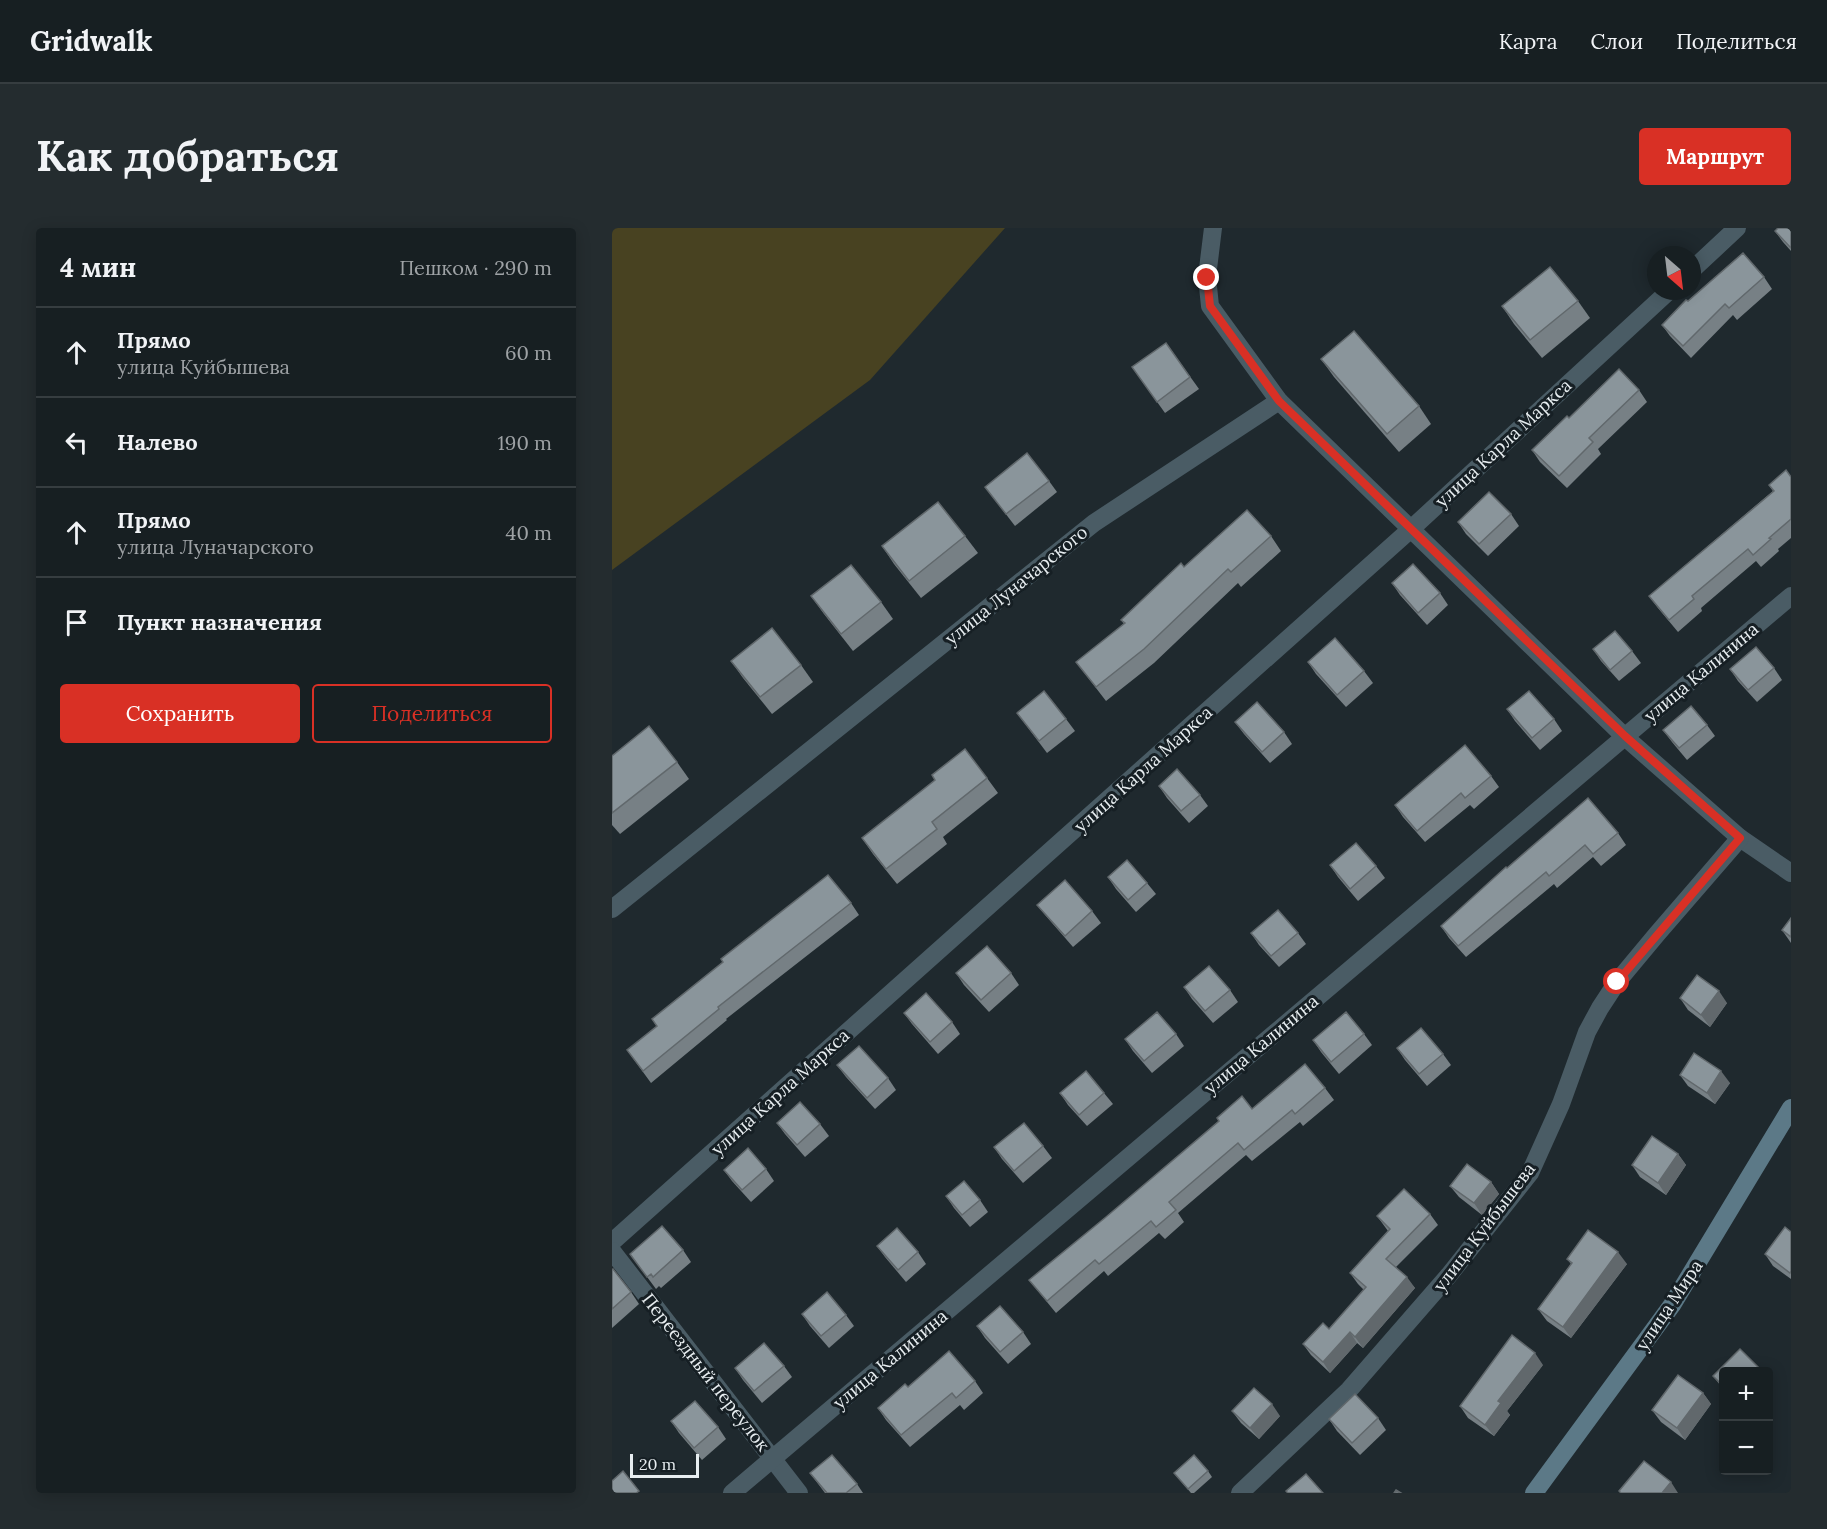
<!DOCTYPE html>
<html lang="ru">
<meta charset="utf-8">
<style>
body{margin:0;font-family:Lora,serif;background:#242c2f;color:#f1f3f6}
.controls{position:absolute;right:18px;bottom:18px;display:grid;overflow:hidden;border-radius:6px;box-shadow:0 3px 15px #0003}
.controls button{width:54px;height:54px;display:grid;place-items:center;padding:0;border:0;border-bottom:2px solid #363d40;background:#171f22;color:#f1f3f6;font:30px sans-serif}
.compass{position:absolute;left:1035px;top:18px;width:54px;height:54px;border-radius:50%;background:#171f22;box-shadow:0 3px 15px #0003;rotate:152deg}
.scale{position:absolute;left:18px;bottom:15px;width:69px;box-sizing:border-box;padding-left:6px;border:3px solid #e7edf0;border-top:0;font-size:16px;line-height:21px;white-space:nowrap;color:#e7edf0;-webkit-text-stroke:4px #161f24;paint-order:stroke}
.stop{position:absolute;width:18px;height:18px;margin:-14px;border:4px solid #d93025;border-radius:50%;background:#fff}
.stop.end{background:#d93025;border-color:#fff;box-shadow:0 2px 6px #0008}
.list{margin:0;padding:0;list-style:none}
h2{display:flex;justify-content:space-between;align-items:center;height:78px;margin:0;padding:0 24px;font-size:26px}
h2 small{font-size:20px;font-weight:400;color:#9ea2a5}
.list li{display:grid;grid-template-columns:39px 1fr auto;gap:18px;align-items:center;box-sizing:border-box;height:90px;padding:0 24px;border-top:2px solid #363d40}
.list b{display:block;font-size:22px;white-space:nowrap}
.list p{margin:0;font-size:20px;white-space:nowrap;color:#9ea2a5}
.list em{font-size:20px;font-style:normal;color:#9ea2a5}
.actions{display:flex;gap:12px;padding:18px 24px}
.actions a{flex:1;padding:14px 0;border:2px solid #d93025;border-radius:6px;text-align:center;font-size:21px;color:#d93025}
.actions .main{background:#d93025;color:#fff}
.icon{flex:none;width:33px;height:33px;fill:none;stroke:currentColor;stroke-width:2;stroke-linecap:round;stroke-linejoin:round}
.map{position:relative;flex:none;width:1179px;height:1265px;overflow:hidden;border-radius:6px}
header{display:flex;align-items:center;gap:36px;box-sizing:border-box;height:84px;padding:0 30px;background:#171f22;border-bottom:2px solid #363d40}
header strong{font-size:28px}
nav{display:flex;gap:33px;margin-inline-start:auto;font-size:21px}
.intro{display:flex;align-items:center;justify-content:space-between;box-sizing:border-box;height:144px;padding:0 36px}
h1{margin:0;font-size:42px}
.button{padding:15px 27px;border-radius:6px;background:#d93025;color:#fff;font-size:21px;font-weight:700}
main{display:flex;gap:36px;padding:0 36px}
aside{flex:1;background:#171f22;border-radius:6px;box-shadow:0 3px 15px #0003}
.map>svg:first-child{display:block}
.green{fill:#484221}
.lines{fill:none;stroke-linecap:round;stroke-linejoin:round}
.street{stroke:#4a5c65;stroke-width:18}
.secondary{stroke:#5c7987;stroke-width:18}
.wall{fill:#778085}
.shaded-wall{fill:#61686c}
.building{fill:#8a959b;stroke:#61686c;stroke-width:1.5}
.route{stroke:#d93025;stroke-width:8}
.labels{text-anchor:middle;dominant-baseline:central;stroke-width:6;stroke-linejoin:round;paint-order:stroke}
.street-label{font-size:18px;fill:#e7edf0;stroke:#161f24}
</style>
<header>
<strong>Gridwalk</strong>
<nav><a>Карта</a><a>Слои</a><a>Поделиться</a></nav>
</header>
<div class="intro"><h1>Как добраться</h1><a class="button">Маршрут</a></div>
<main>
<aside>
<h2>4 мин<small>Пешком · 290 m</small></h2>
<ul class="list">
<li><svg class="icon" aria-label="ahead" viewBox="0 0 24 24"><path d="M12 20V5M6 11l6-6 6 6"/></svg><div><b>Прямо</b><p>улица Куйбышева</p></div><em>60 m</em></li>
<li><svg class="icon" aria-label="left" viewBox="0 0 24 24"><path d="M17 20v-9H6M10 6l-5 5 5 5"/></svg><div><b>Налево</b></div><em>190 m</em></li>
<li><svg class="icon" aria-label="ahead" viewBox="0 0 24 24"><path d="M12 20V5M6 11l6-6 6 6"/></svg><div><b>Прямо</b><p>улица Луначарского</p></div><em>40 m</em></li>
<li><svg class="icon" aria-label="arrive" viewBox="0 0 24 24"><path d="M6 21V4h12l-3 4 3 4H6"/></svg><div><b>Пункт назначения</b></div></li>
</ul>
<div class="actions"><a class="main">Сохранить</a><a>Поделиться</a></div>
</aside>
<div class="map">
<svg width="1179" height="1265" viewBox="0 0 1179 1265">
<rect width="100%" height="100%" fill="#1f292e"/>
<path class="green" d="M0,0H393L258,152L0,342Z"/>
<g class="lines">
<g class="street">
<path d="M601,0L595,49L598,78L667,173L1013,509L1128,610L1179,645"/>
<path d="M1080,42L1125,0"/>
<path d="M0,681L482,295L667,173"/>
<path d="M0,1014L799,301L1057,63"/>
<path d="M0,1023L187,1265"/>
<path d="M120,1265L1179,368"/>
<path d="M628,1265L737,1162L837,1047L918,945L949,876L975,804L988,780L1005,754L1045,706L1128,610"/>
</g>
<path class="secondary" d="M922,1265L1060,1077L1179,880"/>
</g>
<g class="wall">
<path d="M1179,0V23L1171,14L1163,3Z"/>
<path d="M1152,49L1160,61L1125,92L1121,87L1079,130L1058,108L1050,97L1076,73Z"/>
<path d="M966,73L978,90L930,130L902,96L890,78Z"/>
<path d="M554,115L587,161L553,185L520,139Z"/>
<path d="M709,131L807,178L819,196L787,224L722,149Z"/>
<path d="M1027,162L1035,174L986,221L989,226L955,260L928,234L920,222L957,190Z"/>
<path d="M1179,249V310L1166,321L1167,323L1149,339L1144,333L1089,380L1090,383L1066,404L1046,380L1037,368L1161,263L1157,257Z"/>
<path d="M437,253L445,264L403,298L373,259Z"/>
<path d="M899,286L907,298L876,328L854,306L846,294Z"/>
<path d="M353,308L366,325L309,370L282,336L270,318Z"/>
<path d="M659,308L669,323L629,359L626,355L542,435L494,473L464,434L512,396L509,392L572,339Z"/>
<path d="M780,355L828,365L836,377L815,397L788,367Z"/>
<path d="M199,368L269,374L281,391L241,423L212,386Z"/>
<path d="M981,421L1020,423L1029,435L1007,453L989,433Z"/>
<path d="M119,433L189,437L201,454L160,486L131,450Z"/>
<path d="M696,434L752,443L761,455L734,479L704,446Z"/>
<path d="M1162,440L1170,452L1145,474L1126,453L1118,441Z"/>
<path d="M895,481L942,491L950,503L928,522L903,493Z"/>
<path d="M405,485L454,491L463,503L435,525Z"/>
<path d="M623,494L672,504L680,516L658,535L632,506Z"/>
<path d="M1095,497L1103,508L1075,532L1060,514L1051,502Z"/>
<path d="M0,528L65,534L77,551L8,606L0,597Z"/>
<path d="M879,548L887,559L862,581L858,577L813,614L791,589L783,577Z"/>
<path d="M375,550L386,565L331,609L335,616L285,656L261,626L250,610Z"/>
<path d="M547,558L588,567L596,578L577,595L555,570Z"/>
<path d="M1006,605L1014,617L989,638L981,629L945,660L942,656L854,729L837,710L829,698L895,640Z"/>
<path d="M718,637L764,638L773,650L746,673L726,649Z"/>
<path d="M496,649L535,655L544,666L524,684L504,661Z"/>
<path d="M239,675L247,687L114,791L115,792L39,855L15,822L45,799L40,791Z"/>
<path d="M425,677L480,683L489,695L461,719L434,688Z"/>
<path d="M1179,690V715L1170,702Z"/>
<path d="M639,705H686L694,716L667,739L647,717Z"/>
<path d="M344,745H399L407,757L377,784L352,757Z"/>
<path d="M572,759L618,762L626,774L601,795L580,771Z"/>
<path d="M1068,770L1115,775L1098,799L1076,782Z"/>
<path d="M292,785L340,794L348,806L326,826L300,796Z"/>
<path d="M564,806L572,818L540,845L521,823L513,811Z"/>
<path d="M752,806L760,817L727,846L709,824L701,812Z"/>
<path d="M785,820L831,826L839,837L815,858L793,832Z"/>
<path d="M225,837L276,850L284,862L263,881L234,849Z"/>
<path d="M1068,847L1118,855L1103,876L1076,858Z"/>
<path d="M713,860L722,872L691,898L688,894L640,933L634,927L566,985L572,994L553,1011L547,1005L496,1048L492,1043L444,1085L417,1052L640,881Z"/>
<path d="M448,865H492L501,876L475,898L456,877Z"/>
<path d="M165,895L208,896L217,908L193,929L173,906Z"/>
<path d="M431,918L440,930L411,955L390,931L382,919Z"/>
<path d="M1066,926L1074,937L1054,967L1028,949L1020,937Z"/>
<path d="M154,941L162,953L139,974L120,953L112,942Z"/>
<path d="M879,954L887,966L870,987L847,969L838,958Z"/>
<path d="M334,968L368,972L376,984L358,999L342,980Z"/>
<path d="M818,986L826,997L784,1039L803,1060L751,1120L745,1115L718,1145L699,1127L691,1116L717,1101L752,1062L746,1056L738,1045L776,1003L765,988Z"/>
<path d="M1179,1004V1051L1161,1038L1153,1026Z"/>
<path d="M265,1018L306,1024L314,1036L294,1054L273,1029Z"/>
<path d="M71,1022L79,1034L49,1060L47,1058L44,1061L18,1026Z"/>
<path d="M955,1031L1015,1036L959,1110L935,1093L926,1081L959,1036Z"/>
<path d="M0,1042L19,1064L27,1076L0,1100Z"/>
<path d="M190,1086L234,1087L242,1098L217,1120L198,1098Z"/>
<path d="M365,1098L411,1104L419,1116L396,1136L373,1110Z"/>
<path d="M931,1137L895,1183L898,1187L882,1208L856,1190L848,1178Z"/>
<path d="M172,1138L180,1149L150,1175L131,1152L123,1140Z"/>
<path d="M1112,1143V1162L1101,1148Z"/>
<path d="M1156,1152L1160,1158L1156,1161Z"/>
<path d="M363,1153L371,1165L352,1182L348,1177L298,1219L274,1192L266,1180L296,1159Z"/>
<path d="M1091,1165L1099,1176L1073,1212L1049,1194L1040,1182Z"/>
<path d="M620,1183L668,1188L647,1211L629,1195Z"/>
<path d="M766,1190L774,1202L748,1227L725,1203L717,1191Z"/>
<path d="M59,1193L106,1199L114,1211L90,1232L67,1205Z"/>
<path d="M596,1243L600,1249L582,1265H579L562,1245Z"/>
<path d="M198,1245L245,1256L251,1265H213Z"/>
</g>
<g class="shaded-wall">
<path d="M1107,763L1115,775L1098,799L1089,787Z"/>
<path d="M1109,843L1118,855L1103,876L1095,865Z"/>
<path d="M1066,926L1074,937L1054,967L1046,955Z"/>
<path d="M879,954L887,966L870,987L862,975Z"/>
<path d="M1006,1024L1015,1036L959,1110L951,1099Z"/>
<path d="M795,1049L803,1060L751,1120L743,1109Z"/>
<path d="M738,1104L745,1115L718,1145L711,1134Z"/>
<path d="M923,1125L931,1137L895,1183L898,1187L882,1208L873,1197L886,1173Z"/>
<path d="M1091,1165L1099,1176L1073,1212L1065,1200Z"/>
<path d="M660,1176L668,1188L647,1211L638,1200Z"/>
<path d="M1059,1254L1066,1265H1050Z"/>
</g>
<g class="building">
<path d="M1166,0H1179V20L1163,3Z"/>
<path d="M1131,25L1152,49L1117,80L1113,76L1071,118L1050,97L1074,72L1076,73Z"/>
<path d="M938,39L966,73L918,112L890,78Z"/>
<path d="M742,103L807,178L775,206L709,131Z"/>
<path d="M554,115L578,149L545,174L520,139Z"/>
<path d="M1007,141L1027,162L977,210L981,214L947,248L920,222L955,188L957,190Z"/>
<path d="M415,225L437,253L394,286L373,259Z"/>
<path d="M1174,242L1179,249V291L1157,310L1159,311L1141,327L1136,321L1080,368L1082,371L1057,392L1037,368L1162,263L1157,257Z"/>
<path d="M877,264L899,286L867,316L846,294Z"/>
<path d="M326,274L353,308L297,353L270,318Z"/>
<path d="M635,282L659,308L619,344L616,341L532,421L484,459L464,434L513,395L509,392L569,335L572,339Z"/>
<path d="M801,336L828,365L806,385L780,355Z"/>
<path d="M239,337L269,374L229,406L199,368Z"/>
<path d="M160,400L189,437L148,469L119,433Z"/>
<path d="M1003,403L1020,423L998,442L981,421Z"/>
<path d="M723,410L752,443L725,467L696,434Z"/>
<path d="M1144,419L1162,440L1136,462L1118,441Z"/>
<path d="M432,463L454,491L427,513L405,485Z"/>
<path d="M917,463L942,491L920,510L895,481Z"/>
<path d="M645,474L672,504L650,524L623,494Z"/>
<path d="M1079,478L1095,497L1067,520L1051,502Z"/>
<path d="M37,498L65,534L0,585V528Z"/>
<path d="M853,517L879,548L853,570L849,565L805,603L783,577Z"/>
<path d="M353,521L375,550L320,594L325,601L274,641L250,610L323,552L320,547Z"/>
<path d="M565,541L588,567L569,583L547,558Z"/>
<path d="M976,570L1006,605L981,626L973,617L937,648L934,644L846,718L829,698L894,639L895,640Z"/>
<path d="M744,615L764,638L738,661L718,637Z"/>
<path d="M515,632L535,655L516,672L496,649Z"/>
<path d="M216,647L239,675L106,779L107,781L31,843L15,822L45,798L40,791L111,734L109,731Z"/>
<path d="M453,652L480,683L453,708L425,677Z"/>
<path d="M666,682L686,705L659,728L639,705Z"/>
<path d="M1179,690V709L1170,702Z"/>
<path d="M375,718L399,745L369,772L344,745Z"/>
<path d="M597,738L618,762L593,783L572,759Z"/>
<path d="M1085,747L1107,763L1089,787L1068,770Z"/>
<path d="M314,765L340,794L318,814L292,785Z"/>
<path d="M545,784L564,806L532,833L513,811Z"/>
<path d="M734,784L752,806L719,834L701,812Z"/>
<path d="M809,800L831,826L807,846L785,820Z"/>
<path d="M247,818L276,850L255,870L225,837Z"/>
<path d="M1082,825L1109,843L1095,865L1068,847Z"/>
<path d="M693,836L713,860L683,886L680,882L632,922L626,915L557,974L564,982L544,999L539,993L487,1036L483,1032L435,1073L417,1052L494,989L607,893L605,890L630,868L640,881Z"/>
<path d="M474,843L492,865L467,887L448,865Z"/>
<path d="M188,874L208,896L185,917L165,895Z"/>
<path d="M412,895L431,918L402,943L382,919Z"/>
<path d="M1040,908L1066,926L1046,955L1020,937Z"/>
<path d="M136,920L154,941L130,962L112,942Z"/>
<path d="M855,936L879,954L862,975L838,958Z"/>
<path d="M352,953L368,972L350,987L334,968Z"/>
<path d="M792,961L818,986L774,1031L795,1049L743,1109L738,1104L711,1134L691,1116L711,1095L717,1101L754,1059L738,1045L778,1001L765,988Z"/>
<path d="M50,998L71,1022L41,1049L39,1046L35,1049L18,1026Z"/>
<path d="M1173,999L1179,1004V1043L1178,1045L1153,1026Z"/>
<path d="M285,1000L306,1024L286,1042L265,1018Z"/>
<path d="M976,1002L1006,1024L951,1099L926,1081L960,1035L955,1031Z"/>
<path d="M1,1041L19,1064L0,1081V1042Z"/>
<path d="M215,1064L234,1087L209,1108L190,1086Z"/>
<path d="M388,1078L411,1104L388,1124L365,1098Z"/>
<path d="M900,1107L923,1125L886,1173L889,1175L873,1197L848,1178Z"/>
<path d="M152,1115L172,1138L142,1163L123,1140Z"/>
<path d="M1128,1121L1150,1143H1112V1159L1101,1148Z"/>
<path d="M337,1123L363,1153L344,1170L340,1165L289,1207L266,1180L293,1156L296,1159Z"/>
<path d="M1066,1147L1091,1165L1065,1200L1040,1182Z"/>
<path d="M642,1160L660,1176L638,1200L620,1183Z"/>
<path d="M743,1166L766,1190L740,1215L717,1191Z"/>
<path d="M83,1173L106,1199L82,1220L59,1193Z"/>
<path d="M220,1227L245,1256L234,1265H215L198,1245Z"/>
<path d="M582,1227L596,1243L576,1261L562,1245Z"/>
<path d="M1032,1233L1059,1254L1050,1265H1009L1007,1263Z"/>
<path d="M11,1243L27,1263L24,1265H0V1253Z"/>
<path d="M694,1246L711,1265H676L674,1263Z"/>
<path d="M784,1262L789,1265H782Z"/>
</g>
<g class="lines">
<path class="route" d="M595,50L598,78L667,173L1013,508L1128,610L1005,754"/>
</g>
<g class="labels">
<g class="street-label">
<text transform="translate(891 215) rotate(-43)">улица Карла Маркса</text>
<text transform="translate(404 357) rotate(-39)">улица Луначарского</text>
<text transform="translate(1089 444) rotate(-40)">улица Калинина</text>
<text transform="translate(531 541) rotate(-42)">улица Карла Маркса</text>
<text transform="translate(649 816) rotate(-40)">улица Калинина</text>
<text transform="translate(168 864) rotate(-42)">улица Карла Маркса</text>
<text transform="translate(872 999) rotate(-53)">улица Куйбышева</text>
<text transform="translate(1057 1077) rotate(-56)">улица Мира</text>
<text transform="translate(278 1131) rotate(-40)">улица Калинина</text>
<text transform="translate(94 1144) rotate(52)">Переездный переулок</text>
</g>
</g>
</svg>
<div class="controls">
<button>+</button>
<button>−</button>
</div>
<svg class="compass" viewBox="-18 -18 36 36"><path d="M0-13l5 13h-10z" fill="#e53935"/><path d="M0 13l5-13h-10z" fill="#9ea2a5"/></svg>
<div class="scale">20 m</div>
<div class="stop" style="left:1005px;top:754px"></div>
<div class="stop end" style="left:595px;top:50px"></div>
</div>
</main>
